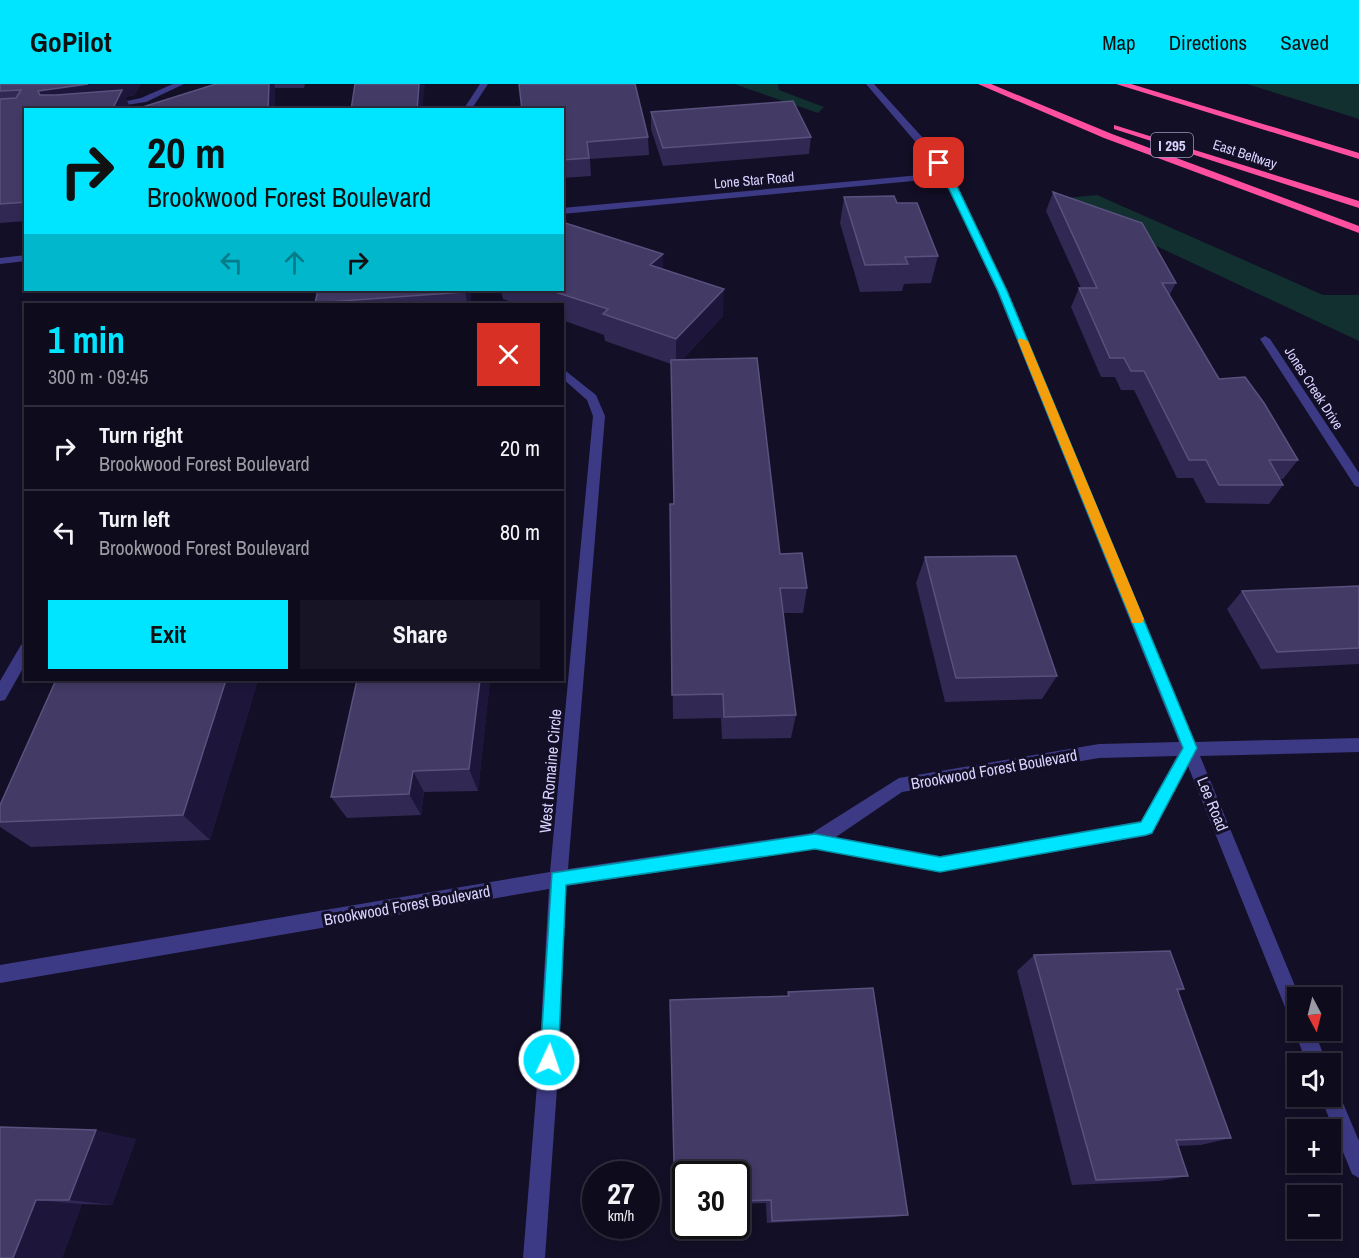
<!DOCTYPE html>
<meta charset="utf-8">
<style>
body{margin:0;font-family:"Archivo Narrow",sans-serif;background:#171425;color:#f1f3f6;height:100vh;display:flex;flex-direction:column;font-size:22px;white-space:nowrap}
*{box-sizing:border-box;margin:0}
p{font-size:20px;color:#9b9ba3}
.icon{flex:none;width:33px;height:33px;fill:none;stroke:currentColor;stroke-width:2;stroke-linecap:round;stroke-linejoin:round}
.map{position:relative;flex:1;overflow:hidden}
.side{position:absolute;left:24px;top:219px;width:540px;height:378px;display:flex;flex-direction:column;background:#0e0b1c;border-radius:0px;box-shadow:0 3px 9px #0003,0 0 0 2px #2e2b3b}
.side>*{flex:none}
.guide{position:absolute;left:24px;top:24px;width:540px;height:183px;border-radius:0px;box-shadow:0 3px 9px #0003,0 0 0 2px #2e2b3b;background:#00e5ff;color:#111;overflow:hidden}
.needle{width:39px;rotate:173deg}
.controls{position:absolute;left:1287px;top:903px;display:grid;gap:12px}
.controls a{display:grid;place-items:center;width:54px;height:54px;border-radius:0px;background:#0e0b1c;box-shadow:0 3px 9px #0003,0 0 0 2px #2e2b3b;font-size:30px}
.speed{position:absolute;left:582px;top:1077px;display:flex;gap:12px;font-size:30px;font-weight:700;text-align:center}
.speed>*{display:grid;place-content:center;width:78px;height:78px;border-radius:50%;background:#0e0b1c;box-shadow:0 3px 9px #0003,0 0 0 2px #2e2b3b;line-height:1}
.speed small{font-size:15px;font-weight:400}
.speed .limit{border:3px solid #111;border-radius:9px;background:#fff;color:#111}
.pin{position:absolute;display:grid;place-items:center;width:51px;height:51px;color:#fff;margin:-26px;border-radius:12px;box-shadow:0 3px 9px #0006}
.me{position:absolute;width:66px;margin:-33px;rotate:3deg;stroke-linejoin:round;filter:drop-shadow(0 0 4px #0008)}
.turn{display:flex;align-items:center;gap:21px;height:126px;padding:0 24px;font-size:27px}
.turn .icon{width:78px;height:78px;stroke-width:2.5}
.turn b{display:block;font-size:42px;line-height:51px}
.lanes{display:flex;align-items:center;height:57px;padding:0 24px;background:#0003;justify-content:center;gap:30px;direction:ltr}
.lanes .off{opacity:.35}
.round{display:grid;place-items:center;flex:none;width:63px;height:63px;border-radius:0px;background:#171425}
.head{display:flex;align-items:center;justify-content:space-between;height:102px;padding:0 24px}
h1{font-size:36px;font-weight:800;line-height:45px;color:#00e5ff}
.button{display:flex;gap:12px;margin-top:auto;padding:12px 24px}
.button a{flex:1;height:69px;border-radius:0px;background:#00e5ff;color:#111;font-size:24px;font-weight:800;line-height:69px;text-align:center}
.button a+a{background:#171425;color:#f1f3f6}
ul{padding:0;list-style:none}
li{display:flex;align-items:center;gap:18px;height:84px;padding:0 24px;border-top:2px solid #2e2b3b}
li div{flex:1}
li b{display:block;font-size:22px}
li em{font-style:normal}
header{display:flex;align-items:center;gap:36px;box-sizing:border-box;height:84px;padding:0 30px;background:#00e5ff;color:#111}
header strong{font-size:28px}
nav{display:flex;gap:33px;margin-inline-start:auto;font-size:21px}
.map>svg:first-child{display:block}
.green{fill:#12302f}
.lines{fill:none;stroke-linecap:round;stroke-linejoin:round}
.minor{fill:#3d3a85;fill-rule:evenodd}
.highway{fill:#ff4fa3;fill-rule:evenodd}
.wall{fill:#312854}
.shaded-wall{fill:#1d163a}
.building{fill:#433a66;stroke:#5a527e;stroke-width:1.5}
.route{fill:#00e5ff;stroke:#0095a6;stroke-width:1.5}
.slow{fill:#f59e0b}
.labels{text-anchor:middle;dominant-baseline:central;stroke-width:6;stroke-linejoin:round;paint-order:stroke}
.far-street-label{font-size:14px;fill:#d9d4ff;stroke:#130f26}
.shield{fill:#130f26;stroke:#9e99be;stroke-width:1.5}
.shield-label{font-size:15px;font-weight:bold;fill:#d9d4ff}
.street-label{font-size:16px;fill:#d9d4ff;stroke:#130f26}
</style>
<header>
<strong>GoPilot</strong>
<nav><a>Map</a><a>Directions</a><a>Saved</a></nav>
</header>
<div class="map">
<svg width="1359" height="1174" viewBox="0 0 1359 1174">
<rect width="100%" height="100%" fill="#130f26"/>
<path class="green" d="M 734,0 L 778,0 L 779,6 L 824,23 L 818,29 Z
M 1247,0 L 1359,0 L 1359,35 Z
M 1097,111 L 1323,211 L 1359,211 L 1359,257 L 1056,115 Z"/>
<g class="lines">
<path class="minor" d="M 173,0 L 184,0 L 146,18 L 107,24 L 103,22 L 141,14 Z
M 480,0 L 488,0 L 471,26 L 463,26 Z
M 866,0 L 874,0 L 933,65 L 952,91 L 1007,207 L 1194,658 L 1359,654 L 1359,668 L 1200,672 L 1300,914 L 1298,914 L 1298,946 L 1314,946 L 1327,980 L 1307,980 L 1294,946 L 1297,940 L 1291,938 L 1188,682 L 1152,750 L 1146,752 L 940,788 L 815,765 L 566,802 L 559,976 L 545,1174 L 523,1174 L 539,976 L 549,805 L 0,899 L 0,881 L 550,788 L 593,332 L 587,316 L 562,294 L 562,284 L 596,311 L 605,332 L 568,785 L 812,749 L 899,694 L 1099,660 L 1179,658 L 997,207 L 945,94 L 562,130 L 562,124 L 942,89 ZM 1177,672 L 1141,737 L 940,772 L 836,753 L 902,708 L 1099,674 Z
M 26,171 L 26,177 L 0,180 L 0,174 Z
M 1265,252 L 1270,255 L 1359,389 L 1359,403 L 1355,402 L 1260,255 Z
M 26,559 L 26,579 L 5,616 L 0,617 L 0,597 L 21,561 Z
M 1330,1002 L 1337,1005 L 1359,1057 L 1359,1094 L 1352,1090 L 1320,1012 L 1330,1012 Z"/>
<path class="highway" d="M 978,0 L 991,0 L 1112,50 L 1359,142 L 1359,149 L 1104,54 Z
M 1116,0 L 1131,0 L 1359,69 L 1359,75 Z
M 1114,41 L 1359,117 L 1359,124 L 1114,45 Z"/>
</g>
<path class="wall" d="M 0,0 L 135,11 L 125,13 L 130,23 L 128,26 L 26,26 L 26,137 L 0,139 Z
M 216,0 L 305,0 L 304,4 L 275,4 Z
M 562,26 L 648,53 L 649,71 L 590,75 L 591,92 L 562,94 Z
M 651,28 L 811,53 L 809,70 L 663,82 L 651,45 Z
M 1053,108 L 1176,199 L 1169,212 L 1219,295 L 1298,376 L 1283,395 L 1280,395 L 1283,401 L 1269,420 L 1206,419 L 1193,394 L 1177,394 L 1134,306 L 1121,306 L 1115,293 L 1101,293 L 1071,223 L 1079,204 L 1081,204 L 1046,127 Z
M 844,113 L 897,119 L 938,172 L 931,199 L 904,200 L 902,207 L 860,208 L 840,139 Z
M 663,185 L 723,232 L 682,276 L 780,470 L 807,504 L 803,529 L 783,529 L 796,631 L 791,654 L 722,655 L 721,634 L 673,635 L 670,420 L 674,420 L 671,280 L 605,257 L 604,251 L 562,236 L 562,220 L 517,220 L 503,215 L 501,206 L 562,206 Z
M 318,206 L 471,206 L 471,220 L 316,220 L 315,219 Z
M 925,473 L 1057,592 L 1042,615 L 945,618 L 916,499 Z
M 1359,502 L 1359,580 L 1261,585 L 1227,525 L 1242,507 Z
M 56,596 L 258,596 L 210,756 L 31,763 L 0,743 L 0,721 Z
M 357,596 L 490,596 L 478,707 L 424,708 L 421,731 L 347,734 L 331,713 Z
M 1034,871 L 1184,905 L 1178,908 L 1231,1054 L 1201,1061 L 1178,1062 L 1188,1092 L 1159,1097 L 1072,1101 L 1017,887 Z
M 788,908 L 908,1131 L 895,1133 L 767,1139 L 766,1119 L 736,1120 L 736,1090 L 686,1090 L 686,1122 L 676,1122 L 670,916 L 787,912 Z
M 0,1043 L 136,1055 L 112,1121 L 82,1120 L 62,1174 L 0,1174 Z"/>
<path class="shaded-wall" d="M 88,0 L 141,0 L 135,11 L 125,13 L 130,23 L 128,26 L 47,25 L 38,7 Z
M 269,0 L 274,0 L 275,4 L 275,26 L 268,26 Z
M 419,0 L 425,0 L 422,26 L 417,26 Z
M 663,170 L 663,197 L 650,181 Z
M 724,205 L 723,232 L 676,282 L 676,255 Z
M 465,206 L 471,206 L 471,220 L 467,220 Z
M 226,596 L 258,596 L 210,756 L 183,731 Z
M 480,596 L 490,596 L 478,707 L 469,685 Z
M 413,687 L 424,708 L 421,731 L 409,710 Z
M 96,1046 L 136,1055 L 112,1121 L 69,1116 Z
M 36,1116 L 82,1120 L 62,1174 L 13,1174 Z"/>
<path class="building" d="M 0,0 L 88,0 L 38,7 L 40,11 L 56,11 L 122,6 L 112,26 L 26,26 L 26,118 L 0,120 L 0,15 L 16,14 L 21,6 L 0,7 Z
M 216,0 L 269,0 L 268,26 L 133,26 Z
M 355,0 L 419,0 L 417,26 L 351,26 Z
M 519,0 L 635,0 L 648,53 L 587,58 L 589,74 L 562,76 L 562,26 L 522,26 Z
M 793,17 L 811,53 L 663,64 L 651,28 Z
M 1053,108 L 1142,139 L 1176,199 L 1162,199 L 1219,295 L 1245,293 L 1264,319 L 1298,376 L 1269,376 L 1283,401 L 1219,401 L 1206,376 L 1189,376 L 1144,287 L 1131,287 L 1124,274 L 1110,274 L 1079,204 L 1097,204 Z
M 894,112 L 897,119 L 917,119 L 938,172 L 905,173 L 908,180 L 865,181 L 844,113 Z
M 562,138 L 663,170 L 650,181 L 724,205 L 676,255 L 603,230 L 608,225 L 549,206 L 562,206 Z
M 318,206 L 465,206 L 464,208 L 315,219 Z
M 757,274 L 780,470 L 802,469 L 807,504 L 780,504 L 796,631 L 724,633 L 723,610 L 672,611 L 670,420 L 674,420 L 671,276 Z
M 1016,472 L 1057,592 L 956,594 L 925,473 Z
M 1359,502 L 1359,564 L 1277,568 L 1242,507 Z
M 56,596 L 226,596 L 183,731 L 0,738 L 0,721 Z
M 357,596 L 480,596 L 469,685 L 413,687 L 409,710 L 331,713 Z
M 1170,867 L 1184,905 L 1177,905 L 1231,1054 L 1176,1056 L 1188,1092 L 1096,1096 L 1034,871 Z
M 873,904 L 908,1131 L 772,1137 L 771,1116 L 736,1117 L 736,1090 L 686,1090 L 686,1118 L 675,1119 L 670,916 L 789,912 L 788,908 Z
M 0,1043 L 96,1046 L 69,1116 L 36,1116 L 13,1174 L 0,1174 Z"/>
<path class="route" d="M 936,78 L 942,78 L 952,92 L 1007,207 L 1197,664 L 1152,749 L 1146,751 L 940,788 L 815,765 L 566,801 L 558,976 L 555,982 L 549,985 L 543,982 L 540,976 L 552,789 L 815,750 L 940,773 L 1141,738 L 1183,664 L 998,207 Z"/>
<path class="slow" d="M 1019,254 L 1028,257 L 1144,535 L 1142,539 L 1132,539 L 1131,535 L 1018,257 Z"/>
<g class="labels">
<g class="far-street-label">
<text transform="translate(1245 70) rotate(18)">East Beltway</text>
<text transform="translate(754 96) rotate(-5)">Lone Star Road</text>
<text transform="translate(1314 304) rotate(57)">Jones Creek Drive</text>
</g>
<rect class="shield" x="1151" y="49" width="42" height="24" rx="4.5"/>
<g class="shield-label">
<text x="1172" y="61">I 295</text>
</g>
<g class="street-label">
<text transform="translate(994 685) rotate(-10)">Brookwood Forest Boulevard</text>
<text transform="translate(550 687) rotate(-85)">West Romaine Circle</text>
<text transform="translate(1213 720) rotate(68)">Lee Road</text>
<text transform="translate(407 821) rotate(-10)">Brookwood Forest Boulevard</text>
</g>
</g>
</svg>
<div class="controls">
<a><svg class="needle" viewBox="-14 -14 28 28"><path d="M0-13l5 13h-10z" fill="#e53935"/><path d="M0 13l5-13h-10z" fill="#9b9ba3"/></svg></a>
<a><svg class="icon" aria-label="sound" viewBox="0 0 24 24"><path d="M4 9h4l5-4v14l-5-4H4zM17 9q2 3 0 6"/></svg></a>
<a>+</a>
<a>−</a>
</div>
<div class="speed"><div>27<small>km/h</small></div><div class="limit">30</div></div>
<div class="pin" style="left:939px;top:79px;background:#d93025"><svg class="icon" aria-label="arrive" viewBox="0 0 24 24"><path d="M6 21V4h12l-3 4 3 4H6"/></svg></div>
<svg class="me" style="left:549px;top:976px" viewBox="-20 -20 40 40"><circle r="17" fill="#00e5ff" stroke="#fff" stroke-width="3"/><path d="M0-11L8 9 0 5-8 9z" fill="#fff"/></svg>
<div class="guide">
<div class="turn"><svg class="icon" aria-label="right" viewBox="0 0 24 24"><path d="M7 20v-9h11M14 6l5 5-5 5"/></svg><div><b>20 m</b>Brookwood Forest Boulevard</div></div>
<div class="lanes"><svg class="icon off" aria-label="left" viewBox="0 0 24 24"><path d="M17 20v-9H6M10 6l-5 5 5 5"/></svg><svg class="icon off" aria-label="ahead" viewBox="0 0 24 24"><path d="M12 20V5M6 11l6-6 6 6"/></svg><svg class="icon" aria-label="right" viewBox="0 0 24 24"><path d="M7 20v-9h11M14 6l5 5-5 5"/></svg></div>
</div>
<section class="side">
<div class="head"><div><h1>1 min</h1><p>300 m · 09:45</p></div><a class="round" style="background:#d93025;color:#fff"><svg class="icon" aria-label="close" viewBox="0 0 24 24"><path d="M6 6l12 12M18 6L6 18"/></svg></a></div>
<ul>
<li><svg class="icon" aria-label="right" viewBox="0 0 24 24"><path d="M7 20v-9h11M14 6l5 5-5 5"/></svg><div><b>Turn right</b><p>Brookwood Forest Boulevard</p></div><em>20 m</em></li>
<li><svg class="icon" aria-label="left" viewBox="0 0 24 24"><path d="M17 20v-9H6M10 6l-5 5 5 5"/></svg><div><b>Turn left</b><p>Brookwood Forest Boulevard</p></div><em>80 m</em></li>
</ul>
<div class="button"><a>Exit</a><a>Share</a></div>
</section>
</div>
